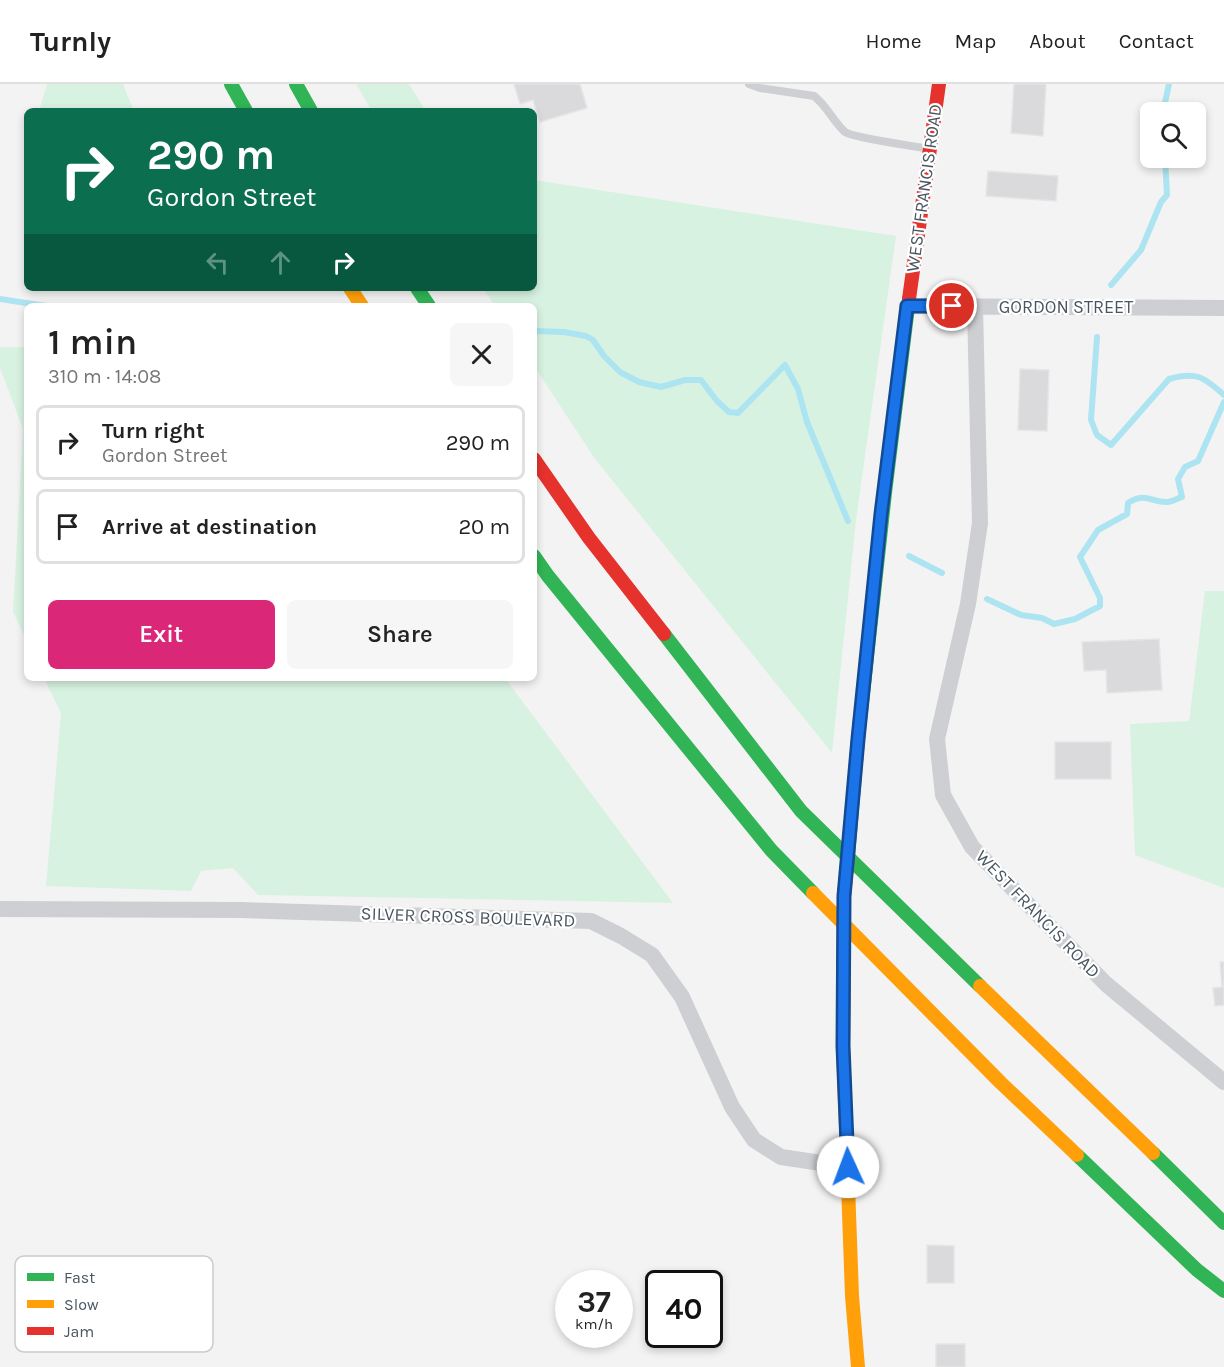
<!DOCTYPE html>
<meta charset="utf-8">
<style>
body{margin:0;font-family:Karla,sans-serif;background:#f6f6f6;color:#222;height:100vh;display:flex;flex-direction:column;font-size:22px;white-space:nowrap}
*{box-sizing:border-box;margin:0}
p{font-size:20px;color:#767676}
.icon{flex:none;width:33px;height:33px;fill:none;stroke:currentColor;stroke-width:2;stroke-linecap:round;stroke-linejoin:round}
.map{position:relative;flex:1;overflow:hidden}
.details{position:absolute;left:24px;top:219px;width:513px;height:378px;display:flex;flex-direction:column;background:#fff;border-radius:9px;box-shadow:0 3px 9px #0003}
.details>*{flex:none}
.hud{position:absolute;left:24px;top:24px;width:513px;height:183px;border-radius:9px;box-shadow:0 3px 9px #0003;background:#0b6e4f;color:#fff;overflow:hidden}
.buttons{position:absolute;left:1140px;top:18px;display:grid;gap:12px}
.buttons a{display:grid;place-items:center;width:66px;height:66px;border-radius:9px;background:#fff;box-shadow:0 3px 9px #0003;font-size:30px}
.speed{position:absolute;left:555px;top:1186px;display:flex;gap:12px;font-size:30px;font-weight:700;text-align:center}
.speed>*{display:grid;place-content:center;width:78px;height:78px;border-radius:50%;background:#fff;box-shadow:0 3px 9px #0003;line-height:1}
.speed small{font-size:15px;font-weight:400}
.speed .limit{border:3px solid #111;border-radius:9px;background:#fff;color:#111}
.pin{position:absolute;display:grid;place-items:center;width:51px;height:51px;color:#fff;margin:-26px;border:3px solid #fff;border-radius:50%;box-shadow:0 2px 6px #0007}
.me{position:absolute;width:66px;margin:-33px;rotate:358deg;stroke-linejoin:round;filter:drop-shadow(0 0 4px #0008)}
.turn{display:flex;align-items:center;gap:21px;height:126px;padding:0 24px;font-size:27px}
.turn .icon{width:78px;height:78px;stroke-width:2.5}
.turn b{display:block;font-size:42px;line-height:51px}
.lanes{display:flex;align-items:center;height:57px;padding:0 24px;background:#0003;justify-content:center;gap:30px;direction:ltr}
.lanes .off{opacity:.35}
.round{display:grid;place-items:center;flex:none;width:63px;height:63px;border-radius:9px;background:#f6f6f6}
.overview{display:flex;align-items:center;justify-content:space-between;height:102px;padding:0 24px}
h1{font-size:36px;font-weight:600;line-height:45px}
.button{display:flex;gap:12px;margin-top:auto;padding:12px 24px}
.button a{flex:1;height:69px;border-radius:9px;background:#db2777;color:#fff;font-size:24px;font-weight:600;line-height:69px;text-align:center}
.button a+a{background:#f6f6f6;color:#222}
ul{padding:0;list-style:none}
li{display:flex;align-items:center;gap:18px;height:75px;margin:0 12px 9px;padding:0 12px;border:3px solid #e0e0e0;border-radius:9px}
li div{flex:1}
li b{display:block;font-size:22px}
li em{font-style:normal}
header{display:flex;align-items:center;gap:36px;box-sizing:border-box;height:84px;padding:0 30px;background:#fff;border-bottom:2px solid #e0e0e0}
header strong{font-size:28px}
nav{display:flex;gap:33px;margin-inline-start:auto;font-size:21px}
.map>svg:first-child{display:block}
.green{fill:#d8f2e1}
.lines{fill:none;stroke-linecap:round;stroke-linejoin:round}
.stream{stroke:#ace4f1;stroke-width:6}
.building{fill:#dadadc;stroke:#e5e5e6;stroke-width:1.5}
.lane{stroke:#cdcfd2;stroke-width:8}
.street{stroke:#cdcfd2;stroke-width:16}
.fast{stroke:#30b455;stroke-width:14}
.slow{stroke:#ff9f0a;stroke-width:14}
.jam{stroke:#e5322d;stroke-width:14}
.fast-bridge{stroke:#30b455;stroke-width:14}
.jam-bridge{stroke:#e5322d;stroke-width:14}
.route-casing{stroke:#114b97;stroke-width:15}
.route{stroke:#1a73e8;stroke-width:10}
.labels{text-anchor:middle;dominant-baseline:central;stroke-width:4.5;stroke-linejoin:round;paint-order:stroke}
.street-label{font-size:18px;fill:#495661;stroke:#fff}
.key{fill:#fff;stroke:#c8ccd0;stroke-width:1.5}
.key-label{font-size:16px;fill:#495661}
</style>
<header>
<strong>Turnly</strong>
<nav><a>Home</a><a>Map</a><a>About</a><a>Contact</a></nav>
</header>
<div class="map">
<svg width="1224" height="1283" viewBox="0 0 1224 1283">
<rect width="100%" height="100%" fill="#f4f3f3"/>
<path class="green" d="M 47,0 L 123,0 L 134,27 L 39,27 Z
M 356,0 L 409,0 L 426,27 L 372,27 Z
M 534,96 L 896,152 L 856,436 L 832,669 L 595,375 L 534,282 L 534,222 L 495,222 L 483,204 L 534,204 Z
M 0,263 L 27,263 L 27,557 L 13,528 L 23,345 L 0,284 Z
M 1205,507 L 1224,507 L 1224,804 L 1135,771 L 1130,640 L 1189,637 Z
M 44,594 L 505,594 L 673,819 L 258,811 L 233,784 L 201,787 L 191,807 L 46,802 L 61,629 Z"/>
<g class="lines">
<path class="stream" d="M 1163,28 L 1169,0
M 1111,201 L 1141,166 L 1161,118 L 1167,111 L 1165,74
M 0,215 L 46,222
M 534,247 L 564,248 L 586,252 L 593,256 L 604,272 L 620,288 L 639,298 L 661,303 L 685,296 L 701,296 L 717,317 L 729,328 L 738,329 L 743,324 L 785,281 L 798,305 L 807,338 L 848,437
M 1097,253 L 1091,336 L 1097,351 L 1111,361 L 1169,295 C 1196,287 1204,293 1224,311
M 909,472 L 942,489
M 987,515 L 1021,531 L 1042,534 L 1054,540 L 1075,535 L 1100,522 L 1100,514 L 1080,473 L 1098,446 L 1127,430 L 1128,419 C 1146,408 1150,418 1167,418 C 1172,418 1178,414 1182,413 L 1178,395 L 1185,383 L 1198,377 L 1224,318"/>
</g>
<path class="building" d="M 514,0 L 580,0 L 587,24 L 540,38 L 533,16 L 520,20 Z
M 1014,0 L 1046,0 L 1043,52 L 1011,49 Z
M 988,87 L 1058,92 L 1056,117 L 986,112 Z
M 1020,285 L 1049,286 L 1047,347 L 1018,346 Z
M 1159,555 L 1162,606 L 1107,609 L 1106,586 L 1084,587 L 1082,558 Z
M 1055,658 L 1111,658 L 1111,695 L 1055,695 Z
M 1220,878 L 1224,878 L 1224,921 L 1215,922 L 1213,904 L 1222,903 Z
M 927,1161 L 954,1162 L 954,1199 L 927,1199 Z
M 936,1260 L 965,1260 L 965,1283 L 936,1283 Z"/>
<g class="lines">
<path class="lane" d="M 749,0 L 760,4 L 814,12 C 827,22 833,37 845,48 C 853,54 915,62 929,65"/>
<path class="street" d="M 907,222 L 1224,224
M 975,223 L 980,439 L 968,520 L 937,655 L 943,711 L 972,763 L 1106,900 L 1224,998
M 0,825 L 241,826 L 591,837 L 621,852 L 652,871 L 682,913 L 732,1023 L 754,1056 L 781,1073 L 848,1083"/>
<path class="fast" d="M 231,0 L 246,27
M 296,0 L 311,27
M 417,204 L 429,222
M 534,472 L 548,492 L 771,766 L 813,809
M 664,550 L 801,727 L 980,902
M 858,655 L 885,409 L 909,215
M 1153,1069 L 1224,1139
M 1077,1071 L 1197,1186 L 1224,1207"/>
<path class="slow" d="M 350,204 L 362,222
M 813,809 L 1001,999 L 1077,1071
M 980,902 L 1153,1069
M 843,962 L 852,1212 L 858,1283"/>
<path class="jam" d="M 909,215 L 939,0
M 534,375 L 589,454 L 664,550"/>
<path class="fast-bridge" d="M 848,772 L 858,655"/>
<path class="jam-bridge" d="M 843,962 L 844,812 L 848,772"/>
</g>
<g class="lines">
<g class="route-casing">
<path id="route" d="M 848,1083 L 843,962 L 844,812 L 858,655 L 881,430 L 907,222 L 952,222"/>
</g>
<use href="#route" class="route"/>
</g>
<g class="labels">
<g class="street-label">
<text transform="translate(924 104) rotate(-82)">WEST FRANCIS ROAD</text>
<text x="1066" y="223">GORDON STREET</text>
<text transform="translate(1038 830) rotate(46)">WEST FRANCIS ROAD</text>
<text transform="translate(468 833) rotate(2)">SILVER CROSS BOULEVARD</text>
</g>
</g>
<rect x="15" y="1172" width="198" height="96" rx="9" class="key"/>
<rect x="27" y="1189" width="27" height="8" fill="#30b455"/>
<rect x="27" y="1216" width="27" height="8" fill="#ff9f0a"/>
<rect x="27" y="1243" width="27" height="8" fill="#e5322d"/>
<g class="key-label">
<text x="64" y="1199">Fast</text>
<text x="64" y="1226">Slow</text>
<text x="64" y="1253">Jam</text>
</g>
</svg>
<div class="buttons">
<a><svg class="icon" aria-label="search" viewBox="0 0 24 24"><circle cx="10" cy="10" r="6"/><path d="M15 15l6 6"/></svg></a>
</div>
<div class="speed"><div>37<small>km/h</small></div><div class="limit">40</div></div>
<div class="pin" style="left:952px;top:222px;background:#d93025"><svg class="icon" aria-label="arrive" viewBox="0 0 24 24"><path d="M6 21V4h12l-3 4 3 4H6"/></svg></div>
<svg class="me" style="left:848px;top:1083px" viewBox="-20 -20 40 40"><circle r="19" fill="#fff"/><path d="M0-13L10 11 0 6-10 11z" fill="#1a73e8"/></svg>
<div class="hud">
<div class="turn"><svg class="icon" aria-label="right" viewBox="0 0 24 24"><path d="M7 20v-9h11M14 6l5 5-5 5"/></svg><div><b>290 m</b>Gordon Street</div></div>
<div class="lanes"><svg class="icon off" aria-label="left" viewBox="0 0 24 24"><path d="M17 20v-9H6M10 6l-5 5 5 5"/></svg><svg class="icon off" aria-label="ahead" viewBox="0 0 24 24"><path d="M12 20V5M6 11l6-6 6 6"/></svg><svg class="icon" aria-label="right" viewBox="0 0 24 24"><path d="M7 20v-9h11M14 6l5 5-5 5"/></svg></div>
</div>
<section class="details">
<div class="overview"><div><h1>1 min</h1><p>310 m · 14:08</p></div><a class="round"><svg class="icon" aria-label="close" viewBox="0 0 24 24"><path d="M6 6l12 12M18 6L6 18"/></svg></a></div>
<ul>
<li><svg class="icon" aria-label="right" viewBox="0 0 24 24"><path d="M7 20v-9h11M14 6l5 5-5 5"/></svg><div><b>Turn right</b><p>Gordon Street</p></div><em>290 m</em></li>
<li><svg class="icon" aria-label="arrive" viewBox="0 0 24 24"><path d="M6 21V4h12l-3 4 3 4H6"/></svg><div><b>Arrive at destination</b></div><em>20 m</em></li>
</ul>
<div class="button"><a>Exit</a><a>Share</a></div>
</section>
</div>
